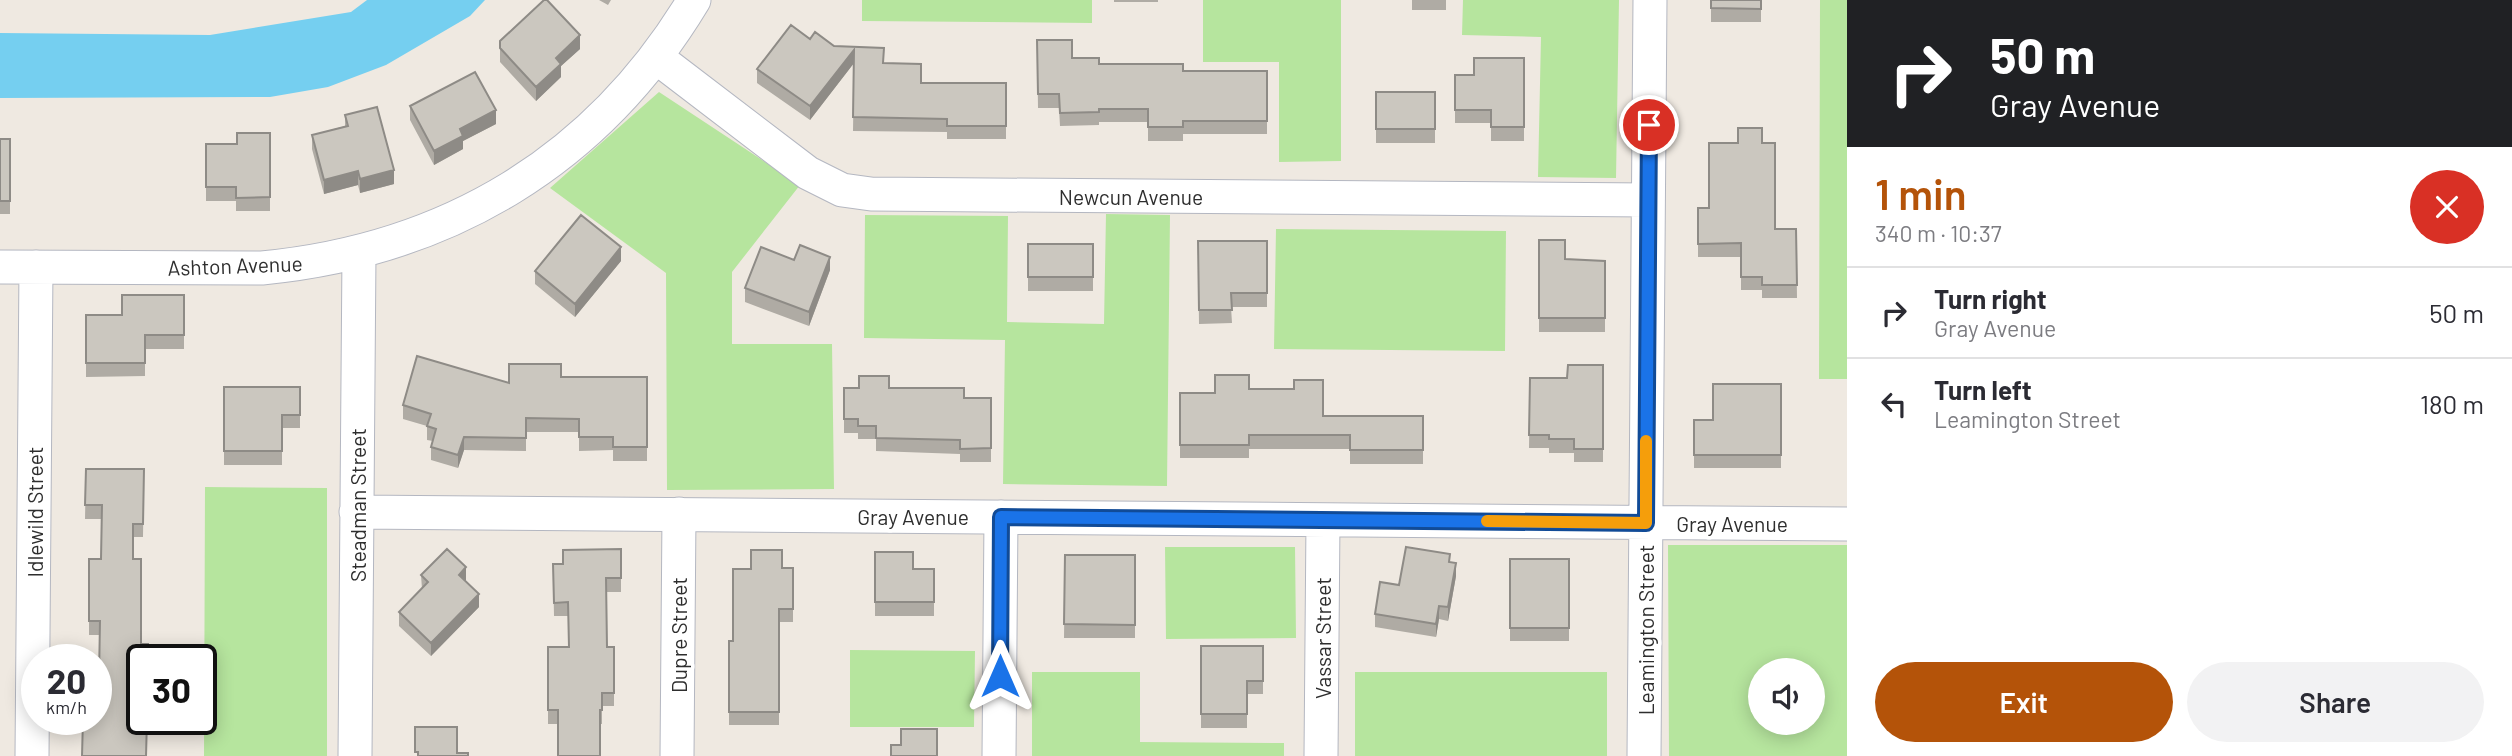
<!DOCTYPE html>
<meta charset="utf-8">
<style>
body{margin:0;font-family:Barlow,sans-serif;background:#f2f2f3;color:#2b2b33;height:100vh;display:flex;flex-direction:column;font-size:26px;white-space:nowrap}
*{box-sizing:border-box;margin:0}
p{font-size:23px;color:#7c7c81}
.icon{flex:none;width:38px;height:38px;fill:none;stroke:currentColor;stroke-width:2;stroke-linecap:round;stroke-linejoin:round}
.map{position:relative;flex:1;overflow:hidden}
.drawer{display:flex;flex-direction:column;background:#fff;width:665px}
.drawer>*{flex:none}
.guide{background:#202124;color:#fff;overflow:hidden}
.controls{position:absolute;left:1748px;top:658px;display:grid;gap:14px}
.controls a{display:grid;place-items:center;width:77px;height:77px;border-radius:50%;background:#fff;box-shadow:0 4px 18px #0003;font-size:35px}
.speed{position:absolute;left:21px;top:644px;display:flex;gap:14px;font-size:35px;font-weight:700;text-align:center}
.speed>*{display:grid;place-content:center;width:91px;height:91px;border-radius:50%;background:#fff;box-shadow:0 4px 18px #0003;line-height:1}
.speed small{font-size:18px;font-weight:400}
.speed .limit{border:4px solid #111;border-radius:10px;background:#fff;color:#111}
.pin{position:absolute;display:grid;place-items:center;width:60px;height:60px;color:#fff;margin:-30px;border:4px solid #fff;border-radius:50%;box-shadow:0 2px 7px #0007}
.me{position:absolute;width:77px;margin:-38px;rotate:0deg;stroke-linejoin:round;filter:drop-shadow(0 0 5px #0008)}
.turn{display:flex;align-items:center;gap:24px;height:147px;padding:0 28px;font-size:32px}
.turn .icon{width:91px;height:91px;stroke-width:2.5}
.turn b{display:block;font-size:49px;line-height:60px}
.round{display:grid;place-items:center;flex:none;width:74px;height:74px;border-radius:37px;background:#f2f2f3}
.summary{display:flex;align-items:center;justify-content:space-between;height:119px;padding:0 28px}
h1{font-size:42px;font-weight:600;line-height:52px;color:#b45309}
.button{display:flex;gap:14px;margin-top:auto;padding:14px 28px}
.button a{flex:1;height:80px;border-radius:42px;background:#b45309;color:#fff;font-size:28px;font-weight:600;line-height:80px;text-align:center}
.button a+a{background:#f2f2f3;color:#2b2b33}
ul{padding:0;list-style:none}
li{display:flex;align-items:center;gap:21px;height:91px;padding:0 28px;border-top:2px solid #e1e1e2}
li div{flex:1}
li b{display:block;font-size:26px}
li em{font-style:normal}
main{display:flex;flex:1;min-height:0}
.map>svg:first-child{display:block}
.green{fill:#b6e59e;fill-rule:evenodd}
.water{fill:#75cff0}
.lines{fill:none;stroke-linecap:round;stroke-linejoin:round}
.minor-casing{stroke:#b4b7c1;stroke-width:35}
.minor{stroke:#fff;stroke-width:33}
.wall{fill:#afaba4}
.shaded-wall{fill:#8e8b86}
.building{fill:#cbc7bf;stroke:#8e8b86;stroke-width:2}
.route-casing{stroke:#114b97;stroke-width:18}
.route{stroke:#1a73e8;stroke-width:12}
.slow{stroke:#f59e0b;stroke-width:12}
.labels{text-anchor:middle;dominant-baseline:central;stroke-width:7;stroke-linejoin:round;paint-order:stroke}
.street-label{font-size:21px;fill:#2e2e2e;stroke:#fff}
</style>
<main>
<div class="map">
<svg width="1847" height="756" viewBox="0 0 1847 756">
<rect width="100%" height="100%" fill="#efe9e1"/>
<path class="green" d="M 862,0 L 1092,0 L 1092,23 L 862,21 Z
M 1203,0 L 1341,0 L 1341,161 L 1279,162 L 1279,62 L 1203,62 Z
M 1463,0 L 1619,0 L 1616,178 L 1538,177 L 1541,37 L 1462,35 Z
M 1820,0 L 1847,0 L 1847,379 L 1819,379 Z
M 659,92 L 800,185 L 732,272 L 732,344 L 832,344 L 834,489 L 667,490 L 666,273 L 550,188 Z
M 1106,214 L 1170,215 L 1167,486 L 1003,484 L 1005,340 L 864,338 L 865,215 L 1008,216 L 1007,322 L 1104,324 Z
M 1276,229 L 1506,231 L 1505,351 L 1274,349 Z
M 205,487 L 327,488 L 327,756 L 204,756 Z
M 1668,545 L 1847,545 L 1847,756 L 1669,756 ZM 1760,670 L 1813,670 L 1813,723 L 1760,723 Z
M 1165,547 L 1295,547 L 1296,638 L 1166,639 Z
M 850,650 L 975,651 L 974,727 L 850,727 Z
M 1032,672 L 1140,672 L 1140,742 L 1284,743 L 1284,756 L 1032,756 Z
M 1355,672 L 1607,672 L 1607,756 L 1355,756 Z"/>
<path class="water" d="M 367,0 L 485,0 L 470,16 L 386,65 L 328,87 L 270,97 L 0,98 L 0,33 L 210,35 L 351,12 Z"/>
<g class="lines">
<g class="minor-casing">
<path id="minor" d="M 656,57 L 808,173 L 842,190 L 871,194 L 1648,200
M 0,267 L 262,268 C 448,250 597,161 694,0
M 356,512 L 1847,524
M 32,756 L 36,267
M 355,756 L 359,253
M 677,756 L 679,514
M 999,756 L 1001,517
M 1321,756 L 1323,520
M 1644,756 L 1650,0"/>
</g>
<use href="#minor" class="minor"/>
</g>
<path class="wall" d="M 599,0 L 611,0 L 608,5 Z
M 1114,0 L 1158,0 L 1158,2 L 1114,2 Z
M 1412,0 L 1446,0 L 1446,10 L 1412,10 Z
M 1711,0 L 1761,0 L 1761,22 L 1711,22 Z
M 1037,40 L 1072,58 L 1099,64 L 1183,71 L 1267,71 L 1267,134 L 1183,134 L 1183,141 L 1148,141 L 1148,122 L 1099,122 L 1099,125 L 1060,126 L 1059,108 L 1038,108 Z
M 500,41 L 580,49 L 561,66 L 561,77 L 536,101 L 500,62 Z
M 834,46 L 883,63 L 921,83 L 1006,83 L 1006,139 L 947,139 L 947,132 L 853,131 L 854,63 L 810,120 L 757,83 L 757,69 Z
M 1524,58 L 1524,141 L 1491,141 L 1491,123 L 1455,123 L 1455,75 L 1474,75 Z
M 1376,92 L 1435,92 L 1435,143 L 1376,143 Z
M 410,106 L 496,124 L 463,141 L 463,149 L 434,165 L 410,120 Z
M 345,115 L 394,184 L 360,193 L 358,185 L 324,194 L 312,149 L 312,135 L 345,126 Z
M 270,133 L 270,211 L 236,211 L 236,201 L 206,201 L 206,144 L 237,144 Z
M 0,139 L 10,139 L 10,214 L 0,214 Z
M 1762,143 L 1775,229 L 1796,229 L 1797,298 L 1762,298 L 1762,290 L 1741,290 L 1741,257 L 1698,257 L 1698,208 L 1709,208 Z
M 1539,240 L 1565,259 L 1605,261 L 1605,332 L 1539,332 Z
M 1198,241 L 1267,241 L 1267,307 L 1231,307 L 1232,323 L 1199,324 Z
M 1028,244 L 1093,244 L 1093,291 L 1028,291 Z
M 794,260 L 830,270 L 809,326 L 745,302 L 745,288 Z
M 621,261 L 575,317 L 535,284 L 535,271 Z
M 184,295 L 184,349 L 145,349 L 145,376 L 86,377 L 86,315 L 122,315 Z
M 1603,365 L 1603,462 L 1574,462 L 1574,453 L 1549,453 L 1549,448 L 1529,448 L 1530,378 L 1567,378 Z
M 561,377 L 647,377 L 647,461 L 613,461 L 613,450 L 579,451 L 579,432 L 526,432 L 526,451 L 464,450 L 458,468 L 431,460 L 431,447 L 433,441 L 427,440 L 427,426 L 403,419 L 403,405 L 509,383 Z
M 1781,384 L 1781,468 L 1694,468 L 1694,420 L 1713,420 Z
M 224,387 L 300,387 L 300,428 L 282,428 L 282,465 L 224,465 Z
M 844,388 L 889,388 L 964,398 L 991,398 L 991,462 L 960,462 L 960,454 L 876,451 L 876,439 L 858,439 L 858,433 L 844,433 Z
M 1249,389 L 1323,416 L 1423,416 L 1423,464 L 1350,464 L 1350,449 L 1249,449 L 1249,458 L 1180,458 L 1180,393 L 1215,393 Z
M 86,469 L 144,469 L 143,537 L 133,537 L 99,677 L 100,635 L 89,635 L 89,559 L 101,559 L 101,519 L 85,519 Z
M 621,549 L 621,592 L 606,592 L 607,647 L 614,647 L 614,706 L 602,706 L 602,724 L 548,724 L 548,647 L 568,647 L 568,616 L 554,616 L 553,564 L 563,564 Z
M 875,552 L 913,569 L 934,569 L 934,616 L 875,616 Z
M 1065,555 L 1135,555 L 1135,638 L 1064,638 Z
M 1510,559 L 1569,559 L 1569,641 L 1510,641 Z
M 1450,562 L 1456,576 L 1448,621 L 1439,619 L 1436,637 L 1375,627 L 1375,614 L 1399,585 Z
M 793,568 L 793,622 L 779,622 L 779,725 L 729,725 L 729,641 L 733,641 L 751,569 Z
M 421,575 L 466,581 L 479,607 L 431,656 L 399,626 L 399,612 L 422,589 Z
M 1201,646 L 1263,646 L 1263,694 L 1247,694 L 1247,728 L 1201,728 Z"/>
<path class="shaded-wall" d="M 580,35 L 580,49 L 561,66 L 561,77 L 536,101 L 536,87 L 556,58 Z
M 854,50 L 854,63 L 810,120 L 810,106 Z
M 496,110 L 496,124 L 463,141 L 463,149 L 434,165 L 434,151 L 460,129 Z
M 394,170 L 394,184 L 360,193 L 360,179 Z
M 358,171 L 358,185 L 324,194 L 324,180 Z
M 621,247 L 621,261 L 575,317 L 575,304 Z
M 830,257 L 830,270 L 809,326 L 809,312 Z
M 464,437 L 464,450 L 458,468 L 458,455 Z
M 1456,563 L 1456,576 L 1448,621 L 1448,607 Z
M 466,567 L 466,581 L 459,575 Z
M 479,594 L 479,607 L 431,656 L 431,643 Z
M 1439,606 L 1439,619 L 1436,637 L 1436,624 Z"/>
<path class="building" d="M 544,0 L 547,0 L 580,35 L 556,58 L 561,64 L 536,87 L 500,48 L 500,41 Z
M 1711,0 L 1761,0 L 1761,9 L 1711,8 Z
M 791,25 L 810,39 L 815,32 L 834,46 L 884,48 L 883,63 L 921,64 L 921,83 L 1006,83 L 1006,126 L 947,126 L 947,119 L 853,117 L 854,50 L 810,106 L 757,69 Z
M 1037,40 L 1072,40 L 1072,58 L 1099,58 L 1099,64 L 1183,64 L 1183,71 L 1267,71 L 1267,121 L 1183,121 L 1183,127 L 1148,127 L 1148,109 L 1099,109 L 1099,112 L 1060,113 L 1059,94 L 1038,94 Z
M 1474,58 L 1524,58 L 1524,127 L 1491,127 L 1491,110 L 1455,110 L 1455,75 L 1474,75 Z
M 475,72 L 496,110 L 460,129 L 463,136 L 434,151 L 410,106 Z
M 1376,92 L 1435,92 L 1435,129 L 1376,129 Z
M 377,107 L 394,170 L 360,179 L 358,171 L 324,180 L 312,135 L 348,126 L 345,115 Z
M 1738,128 L 1762,128 L 1762,143 L 1775,143 L 1775,229 L 1796,229 L 1797,285 L 1762,285 L 1762,277 L 1741,277 L 1741,243 L 1698,244 L 1698,208 L 1709,208 L 1709,143 L 1738,143 Z
M 237,133 L 270,133 L 270,197 L 236,198 L 236,187 L 206,187 L 206,144 L 237,144 Z
M 0,139 L 10,139 L 10,201 L 0,201 Z
M 581,215 L 621,247 L 575,304 L 535,271 Z
M 1539,240 L 1565,240 L 1565,259 L 1605,261 L 1605,318 L 1539,318 Z
M 1198,241 L 1267,241 L 1267,293 L 1231,293 L 1232,310 L 1199,310 Z
M 1028,244 L 1093,244 L 1093,277 L 1028,277 Z
M 800,245 L 830,257 L 809,312 L 745,288 L 761,247 L 794,260 Z
M 122,295 L 184,295 L 184,335 L 145,335 L 145,363 L 86,363 L 86,315 L 122,315 Z
M 417,356 L 509,383 L 509,364 L 561,364 L 561,377 L 647,377 L 647,447 L 613,447 L 613,437 L 579,437 L 579,419 L 526,418 L 526,438 L 464,437 L 458,455 L 431,447 L 436,429 L 427,426 L 431,414 L 403,405 Z
M 1568,365 L 1603,365 L 1603,449 L 1574,449 L 1574,439 L 1549,439 L 1549,435 L 1529,435 L 1530,378 L 1567,378 Z
M 1215,375 L 1249,375 L 1249,389 L 1294,389 L 1294,380 L 1323,380 L 1323,416 L 1423,416 L 1423,450 L 1350,450 L 1350,435 L 1249,435 L 1249,445 L 1180,445 L 1180,393 L 1215,393 Z
M 859,376 L 889,376 L 889,388 L 964,388 L 964,398 L 991,398 L 991,448 L 960,449 L 960,440 L 876,438 L 876,426 L 858,426 L 858,419 L 844,419 L 844,388 L 859,388 Z
M 1713,384 L 1781,384 L 1781,455 L 1694,455 L 1694,420 L 1713,420 Z
M 224,387 L 300,387 L 300,415 L 282,415 L 282,451 L 224,451 Z
M 86,469 L 144,469 L 143,524 L 133,524 L 133,559 L 141,559 L 141,644 L 148,644 L 147,660 L 142,660 L 142,719 L 147,719 L 146,756 L 82,756 L 83,719 L 96,719 L 96,677 L 99,677 L 100,621 L 89,621 L 89,559 L 101,559 L 102,505 L 85,505 Z
M 1406,547 L 1450,554 L 1449,562 L 1456,563 L 1448,607 L 1439,606 L 1436,624 L 1375,614 L 1380,582 L 1399,585 Z
M 447,549 L 466,567 L 459,575 L 479,594 L 431,643 L 399,612 L 428,582 L 421,575 Z
M 621,549 L 621,578 L 606,578 L 607,647 L 614,647 L 614,693 L 602,693 L 602,710 L 600,710 L 600,756 L 558,756 L 558,710 L 548,710 L 548,647 L 569,647 L 568,602 L 554,603 L 553,564 L 563,564 L 563,550 Z
M 751,550 L 782,550 L 782,568 L 793,568 L 793,609 L 779,609 L 779,712 L 729,712 L 729,641 L 733,641 L 733,569 L 751,569 Z
M 875,552 L 913,552 L 913,569 L 934,569 L 934,602 L 875,602 Z
M 1065,555 L 1135,555 L 1135,625 L 1064,624 Z
M 1510,559 L 1569,559 L 1569,628 L 1510,628 Z
M 1201,646 L 1263,646 L 1263,681 L 1247,681 L 1247,714 L 1201,714 Z
M 415,727 L 457,727 L 457,753 L 468,753 L 468,756 L 418,756 L 418,752 L 415,752 Z
M 901,729 L 937,729 L 937,756 L 891,756 L 891,745 L 901,745 Z"/>
<g class="lines">
<g class="route-casing">
<path id="route" d="M 1000,676 L 1001,517 L 1646,523 L 1649,125"/>
</g>
<use href="#route" class="route"/>
<path class="slow" d="M 1487,521 L 1646,523 L 1646,441"/>
</g>
<g class="labels">
<g class="street-label">
<text x="1131" y="196">Newcun Avenue</text>
<text transform="translate(235 265) rotate(-2)">Ashton Avenue</text>
<text transform="translate(357 505) rotate(-90)">Steadman Street</text>
<text transform="translate(34 512) rotate(-90)">Idlewild Street</text>
<text x="913" y="516">Gray Avenue</text>
<text x="1732" y="523">Gray Avenue</text>
<text transform="translate(1645 630) rotate(-90)">Leamington Street</text>
<text transform="translate(678 635) rotate(-90)">Dupre Street</text>
<text transform="translate(1322 638) rotate(-90)">Vassar Street</text>
</g>
</g>
</svg>
<div class="controls">
<a><svg class="icon" aria-label="sound" viewBox="0 0 24 24"><path d="M4 9h4l5-4v14l-5-4H4zM17 9q2 3 0 6"/></svg></a>
</div>
<div class="speed"><div>20<small>km/h</small></div><div class="limit">30</div></div>
<div class="pin" style="left:1649px;top:125px;background:#d93025"><svg class="icon" aria-label="arrive" viewBox="0 0 24 24"><path d="M6 21V4h12l-3 4 3 4H6"/></svg></div>
<svg class="me" style="left:1000px;top:676px" viewBox="-20 -20 40 40"><path d="M0-17L14 15 0 8-14 15z" fill="#1a73e8" stroke="#fff" stroke-width="4"/></svg>
</div>
<section class="drawer">
<div class="guide">
<div class="turn"><svg class="icon" aria-label="right" viewBox="0 0 24 24"><path d="M7 20v-9h11M14 6l5 5-5 5"/></svg><div><b>50 m</b>Gray Avenue</div></div>
</div>
<div class="summary"><div><h1>1 min</h1><p>340 m · 10:37</p></div><a class="round" style="background:#d93025;color:#fff"><svg class="icon" aria-label="close" viewBox="0 0 24 24"><path d="M6 6l12 12M18 6L6 18"/></svg></a></div>
<ul>
<li><svg class="icon" aria-label="right" viewBox="0 0 24 24"><path d="M7 20v-9h11M14 6l5 5-5 5"/></svg><div><b>Turn right</b><p>Gray Avenue</p></div><em>50 m</em></li>
<li><svg class="icon" aria-label="left" viewBox="0 0 24 24"><path d="M17 20v-9H6M10 6l-5 5 5 5"/></svg><div><b>Turn left</b><p>Leamington Street</p></div><em>180 m</em></li>
</ul>
<div class="button"><a>Exit</a><a>Share</a></div>
</section>
</main>
